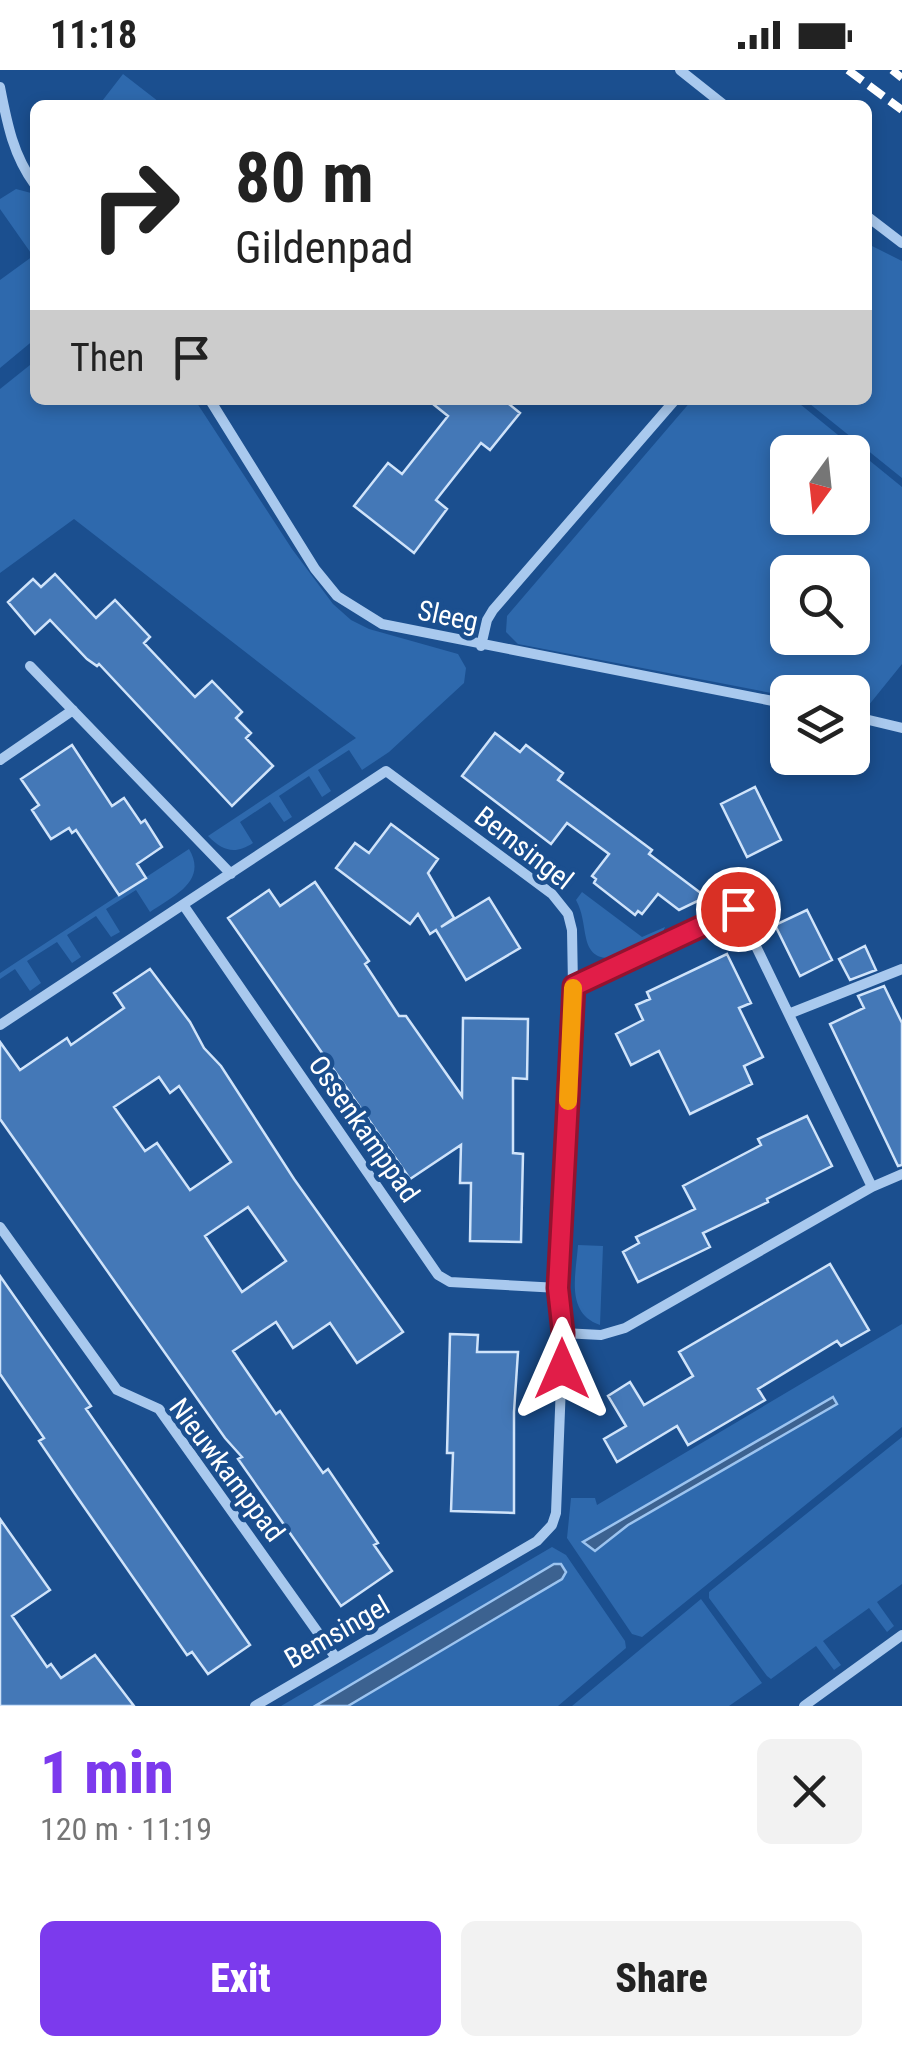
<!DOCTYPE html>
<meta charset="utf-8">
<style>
body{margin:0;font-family:"Roboto Condensed",sans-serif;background:#f2f2f2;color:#222;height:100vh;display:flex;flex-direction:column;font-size:38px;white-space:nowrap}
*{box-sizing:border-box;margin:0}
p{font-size:32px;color:#767676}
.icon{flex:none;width:55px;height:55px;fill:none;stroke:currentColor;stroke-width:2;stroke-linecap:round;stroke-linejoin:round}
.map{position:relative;height:1636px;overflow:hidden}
.sheet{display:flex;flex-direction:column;background:#fff;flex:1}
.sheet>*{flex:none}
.hud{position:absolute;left:30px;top:30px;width:842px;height:305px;border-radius:15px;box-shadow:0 5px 15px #0003;background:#fff;color:#222;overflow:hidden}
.needle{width:65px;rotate:195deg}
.buttons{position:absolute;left:770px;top:365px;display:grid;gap:20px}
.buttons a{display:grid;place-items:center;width:100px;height:100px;border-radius:15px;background:#fff;box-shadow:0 5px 15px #0003;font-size:50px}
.pin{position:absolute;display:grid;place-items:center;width:85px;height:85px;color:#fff;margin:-42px;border:5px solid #fff;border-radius:50%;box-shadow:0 2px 10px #0007}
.me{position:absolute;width:110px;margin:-55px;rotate:0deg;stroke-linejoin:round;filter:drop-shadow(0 0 8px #0008)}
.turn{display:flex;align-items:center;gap:35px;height:210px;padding:0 40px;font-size:45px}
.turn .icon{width:130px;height:130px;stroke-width:2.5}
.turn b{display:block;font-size:70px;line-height:85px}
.then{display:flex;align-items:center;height:95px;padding:0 40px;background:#0003;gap:20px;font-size:38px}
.round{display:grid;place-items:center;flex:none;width:105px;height:105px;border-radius:15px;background:#f2f2f2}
.head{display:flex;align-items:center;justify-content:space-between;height:170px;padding:0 40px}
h1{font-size:60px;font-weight:800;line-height:75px;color:#7c3aed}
.action{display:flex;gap:20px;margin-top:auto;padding:20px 40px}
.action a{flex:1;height:115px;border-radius:15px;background:#7c3aed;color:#fff;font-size:40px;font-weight:800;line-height:115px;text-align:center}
.action a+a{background:#f2f2f2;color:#222}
.status{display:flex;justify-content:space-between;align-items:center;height:70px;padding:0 50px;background:#fff;direction:ltr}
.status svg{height:28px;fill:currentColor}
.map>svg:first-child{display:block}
.green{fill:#2e69ad;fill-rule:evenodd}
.water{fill:#3c6290;stroke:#9cc4f0;stroke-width:2.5}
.building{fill:#4478b7;stroke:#cfe3fa;stroke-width:2.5;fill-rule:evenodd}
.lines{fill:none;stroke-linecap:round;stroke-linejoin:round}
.street{stroke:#a9c9ee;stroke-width:10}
.rail{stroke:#fff;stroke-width:8;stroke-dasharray:18 8;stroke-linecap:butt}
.route-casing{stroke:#92132f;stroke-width:25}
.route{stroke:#e11d48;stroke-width:18}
.slow{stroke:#f59e0b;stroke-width:18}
.labels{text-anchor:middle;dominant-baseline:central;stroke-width:9;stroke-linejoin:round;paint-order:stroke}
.street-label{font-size:28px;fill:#fff;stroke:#1b4f8f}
</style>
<div class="status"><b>11:18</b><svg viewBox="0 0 49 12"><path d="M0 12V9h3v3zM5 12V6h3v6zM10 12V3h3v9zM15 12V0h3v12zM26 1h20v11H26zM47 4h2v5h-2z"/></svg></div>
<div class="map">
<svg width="902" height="1636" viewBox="0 0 902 1636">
<rect width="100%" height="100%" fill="#1b4f8f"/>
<path class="green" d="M 123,4 L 163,35 L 99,35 Z
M 16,119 L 31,123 L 35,128 L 35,269 L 0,298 L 0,210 L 33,186 L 0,139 L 0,129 Z
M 868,174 L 902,191 L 902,408 L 805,330 L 868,330 Z
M 35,291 L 35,330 L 195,330 L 292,479 L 333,534 L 351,550 L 369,559 L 458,584 L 466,598 L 464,613 L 389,682 L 362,700 L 349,680 L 318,700 L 331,721 L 322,727 L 309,706 L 279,726 L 292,747 L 284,752 L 270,732 L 240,752 L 253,773 C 235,785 223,781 208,766 L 356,668 L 74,449 L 0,503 L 0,319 Z
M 692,330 L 795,330 L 902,417 L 902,594 L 864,641 L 853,638 L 852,622 L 788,622 L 787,626 L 518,574 L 506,562 L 507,546 ZM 788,382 L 852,382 L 852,448 L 788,448 ZM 788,502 L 852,502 L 852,568 L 788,568 Z
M 189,779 C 208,811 174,826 150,842 L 136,820 L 106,839 L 120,862 L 111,867 L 96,846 L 67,865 L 81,887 L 72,893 L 57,872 L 27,891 L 41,913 L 30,921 L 15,899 L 0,909 L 0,903 Z
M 582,822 L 642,867 L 665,857 L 660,869 C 640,879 594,907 586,868 C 583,854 583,843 576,830 Z
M 578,1175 L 603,1176 L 600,1255 C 565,1243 576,1205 578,1175 Z
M 902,1254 L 902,1357 L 642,1567 L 632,1564 L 567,1468 L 571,1428 L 595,1428 L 597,1435 Z
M 902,1367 L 902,1514 L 877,1532 L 894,1556 L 887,1562 L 869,1538 L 823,1571 L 841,1595 L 834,1600 L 816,1576 L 771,1609 L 767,1606 L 709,1528 L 709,1522 Z
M 552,1477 L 566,1485 L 625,1571 L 626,1578 L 558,1636 L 281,1636 Z
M 701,1529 L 762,1613 L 729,1636 L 572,1636 Z"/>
<path class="water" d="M 833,1327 L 837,1334 L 628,1455 L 595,1481 L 583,1472 Z
M 554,1494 L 561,1494 L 566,1502 L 562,1509 L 348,1636 L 315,1636 Z"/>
<path class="building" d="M 428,330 L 504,330 L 520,343 L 490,380 L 481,373 L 436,430 L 447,439 L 414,483 L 354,436 L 388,393 L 402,404 L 448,346 Z
M 55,504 L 96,548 L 115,530 L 150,567 L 144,573 L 195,627 L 212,611 L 242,642 L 236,648 L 251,663 L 246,668 L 273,696 L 232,736 L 99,594 L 97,596 L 87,589 L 50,550 L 35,564 L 8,532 L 33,509 L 41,517 Z
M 495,663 L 520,682 L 526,675 L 563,703 L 558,710 L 652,780 L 649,784 L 706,827 L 679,840 L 658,824 L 642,844 L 638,841 L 635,845 L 594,813 L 596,809 L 592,806 L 609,784 L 567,753 L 551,774 L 462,706 Z
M 72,675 L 112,736 L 124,728 L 141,753 L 145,750 L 162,777 L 137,794 L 146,808 L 119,825 L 76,760 L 72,763 L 69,758 L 51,769 L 32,740 L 39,735 L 21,709 Z
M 755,717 L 781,770 L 747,787 L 721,734 Z
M 391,754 L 438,789 L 428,803 L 454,848 L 441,857 L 489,828 L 520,878 L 466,910 L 436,860 L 430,864 L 418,844 L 410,854 L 336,798 L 355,773 L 369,783 Z
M 315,812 L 369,891 L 365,894 L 399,946 L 406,946 L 462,1026 L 463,948 L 528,949 L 527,1009 L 513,1008 L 513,1083 L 523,1084 L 521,1172 L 470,1171 L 471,1113 L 460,1113 L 461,1075 L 410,1109 L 228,848 L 269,820 L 280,836 Z
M 807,840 L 832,890 L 800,906 L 775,855 Z
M 865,876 L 876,900 L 850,910 L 839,889 Z
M 727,884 L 751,933 L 739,938 L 763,987 L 744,996 L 752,1014 L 690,1044 L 659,981 L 631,995 L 616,964 L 643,950 L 636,935 L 650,929 L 647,922 Z
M 150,899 L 190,952 L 204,978 L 221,996 L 294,1109 L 403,1262 L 357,1293 L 330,1253 L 293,1278 L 276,1252 L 233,1281 L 276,1344 L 280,1341 L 323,1403 L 328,1399 L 378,1473 L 374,1475 L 392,1501 L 341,1536 L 238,1389 L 242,1387 L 225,1368 L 0,1049 L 0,972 L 20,1000 L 67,968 L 71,975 L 124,938 L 114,923 ZM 159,1007 L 170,1023 L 179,1016 L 231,1092 L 190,1120 L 157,1073 L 145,1081 L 114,1037 ZM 248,1137 L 286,1191 L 242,1222 L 205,1166 Z
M 884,916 L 902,953 L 902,1095 L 898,1096 L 830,954 L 864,938 L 858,926 Z
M 807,1046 L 832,1096 L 767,1129 L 768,1132 L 703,1163 L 710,1177 L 638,1212 L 623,1182 L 639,1173 L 636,1167 L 695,1139 L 683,1116 L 761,1075 L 758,1069 Z
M 830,1194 L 869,1260 L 841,1276 L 837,1271 L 758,1319 L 765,1330 L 688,1375 L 677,1356 L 617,1392 L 604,1369 L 626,1356 L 608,1326 L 630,1312 L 644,1335 L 693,1306 L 679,1282 Z
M 0,1206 L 91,1336 L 86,1339 L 250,1575 L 208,1604 L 192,1582 L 187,1585 L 75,1424 L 39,1371 L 44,1368 L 0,1304 Z
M 450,1264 L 478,1265 L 477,1282 L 518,1282 L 514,1342 L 514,1443 L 451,1441 L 453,1383 L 447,1383 Z
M 0,1449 L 50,1520 L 12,1546 L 47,1597 L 51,1594 L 61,1608 L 95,1585 L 134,1636 L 0,1636 Z"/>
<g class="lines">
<path class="street" d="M 680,0 L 724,35
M 0,17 C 7,53 13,85 35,115
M 868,147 L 902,173
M 210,330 L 315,499 L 337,526 L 382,554 L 788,634
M 481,576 L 487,550 L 493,540 L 675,330
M 30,596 L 231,804
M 852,646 L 902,658
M 0,690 L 73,640
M 184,836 L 438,1205 L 450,1212 L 559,1218
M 573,916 L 738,839 L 872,1117
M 791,943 L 902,899
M 0,955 L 386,701 L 552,824 L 568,844 L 572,860 L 573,916 L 559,1218 L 563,1263 L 556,1443 L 552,1455 L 537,1471 L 255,1636
M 0,1157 L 117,1320 L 159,1339 L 336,1588
M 563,1263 L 601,1265 L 625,1258 L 872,1117 L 902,1104
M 804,1636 L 902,1565"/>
<path class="rail" d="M 848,0 L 902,40
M 892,0 L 902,8"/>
</g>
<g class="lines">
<g class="route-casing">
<path id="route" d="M 562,1299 L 563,1263 L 558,1218 L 574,916 L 738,839"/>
</g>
<use href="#route" class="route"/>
<path class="slow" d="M 568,1031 L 573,918"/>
</g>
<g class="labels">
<g class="street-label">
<text transform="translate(448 546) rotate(12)">Sleeg</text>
<text transform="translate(524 778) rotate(38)">Bemsingel</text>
<text transform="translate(364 1059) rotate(55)">Ossenkamppad</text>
<text transform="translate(227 1400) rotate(53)">Nieuwkamppad</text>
<text transform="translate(337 1562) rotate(-30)">Bemsingel</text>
</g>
</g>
</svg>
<div class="buttons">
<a><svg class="needle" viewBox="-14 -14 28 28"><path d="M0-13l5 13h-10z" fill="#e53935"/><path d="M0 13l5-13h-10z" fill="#767676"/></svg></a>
<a><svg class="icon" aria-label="search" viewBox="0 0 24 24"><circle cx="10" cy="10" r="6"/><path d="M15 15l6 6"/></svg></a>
<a><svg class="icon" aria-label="layers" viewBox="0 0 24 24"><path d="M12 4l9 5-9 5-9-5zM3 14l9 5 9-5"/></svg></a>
</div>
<div class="pin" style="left:738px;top:839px;background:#d93025"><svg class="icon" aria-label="arrive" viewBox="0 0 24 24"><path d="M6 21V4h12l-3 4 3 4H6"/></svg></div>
<svg class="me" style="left:562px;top:1299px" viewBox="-20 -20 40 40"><path d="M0-17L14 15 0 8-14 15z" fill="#e11d48" stroke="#fff" stroke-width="4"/></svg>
<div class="hud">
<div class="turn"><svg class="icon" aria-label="right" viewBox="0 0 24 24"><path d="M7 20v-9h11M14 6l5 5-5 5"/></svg><div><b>80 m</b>Gildenpad</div></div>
<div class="then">Then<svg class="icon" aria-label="arrive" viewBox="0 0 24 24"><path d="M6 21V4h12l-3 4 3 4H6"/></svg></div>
</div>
</div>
<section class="sheet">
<div class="head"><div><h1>1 min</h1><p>120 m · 11:19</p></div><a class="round"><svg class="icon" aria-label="close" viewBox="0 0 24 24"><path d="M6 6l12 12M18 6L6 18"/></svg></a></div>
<div class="action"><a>Exit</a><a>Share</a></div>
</section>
